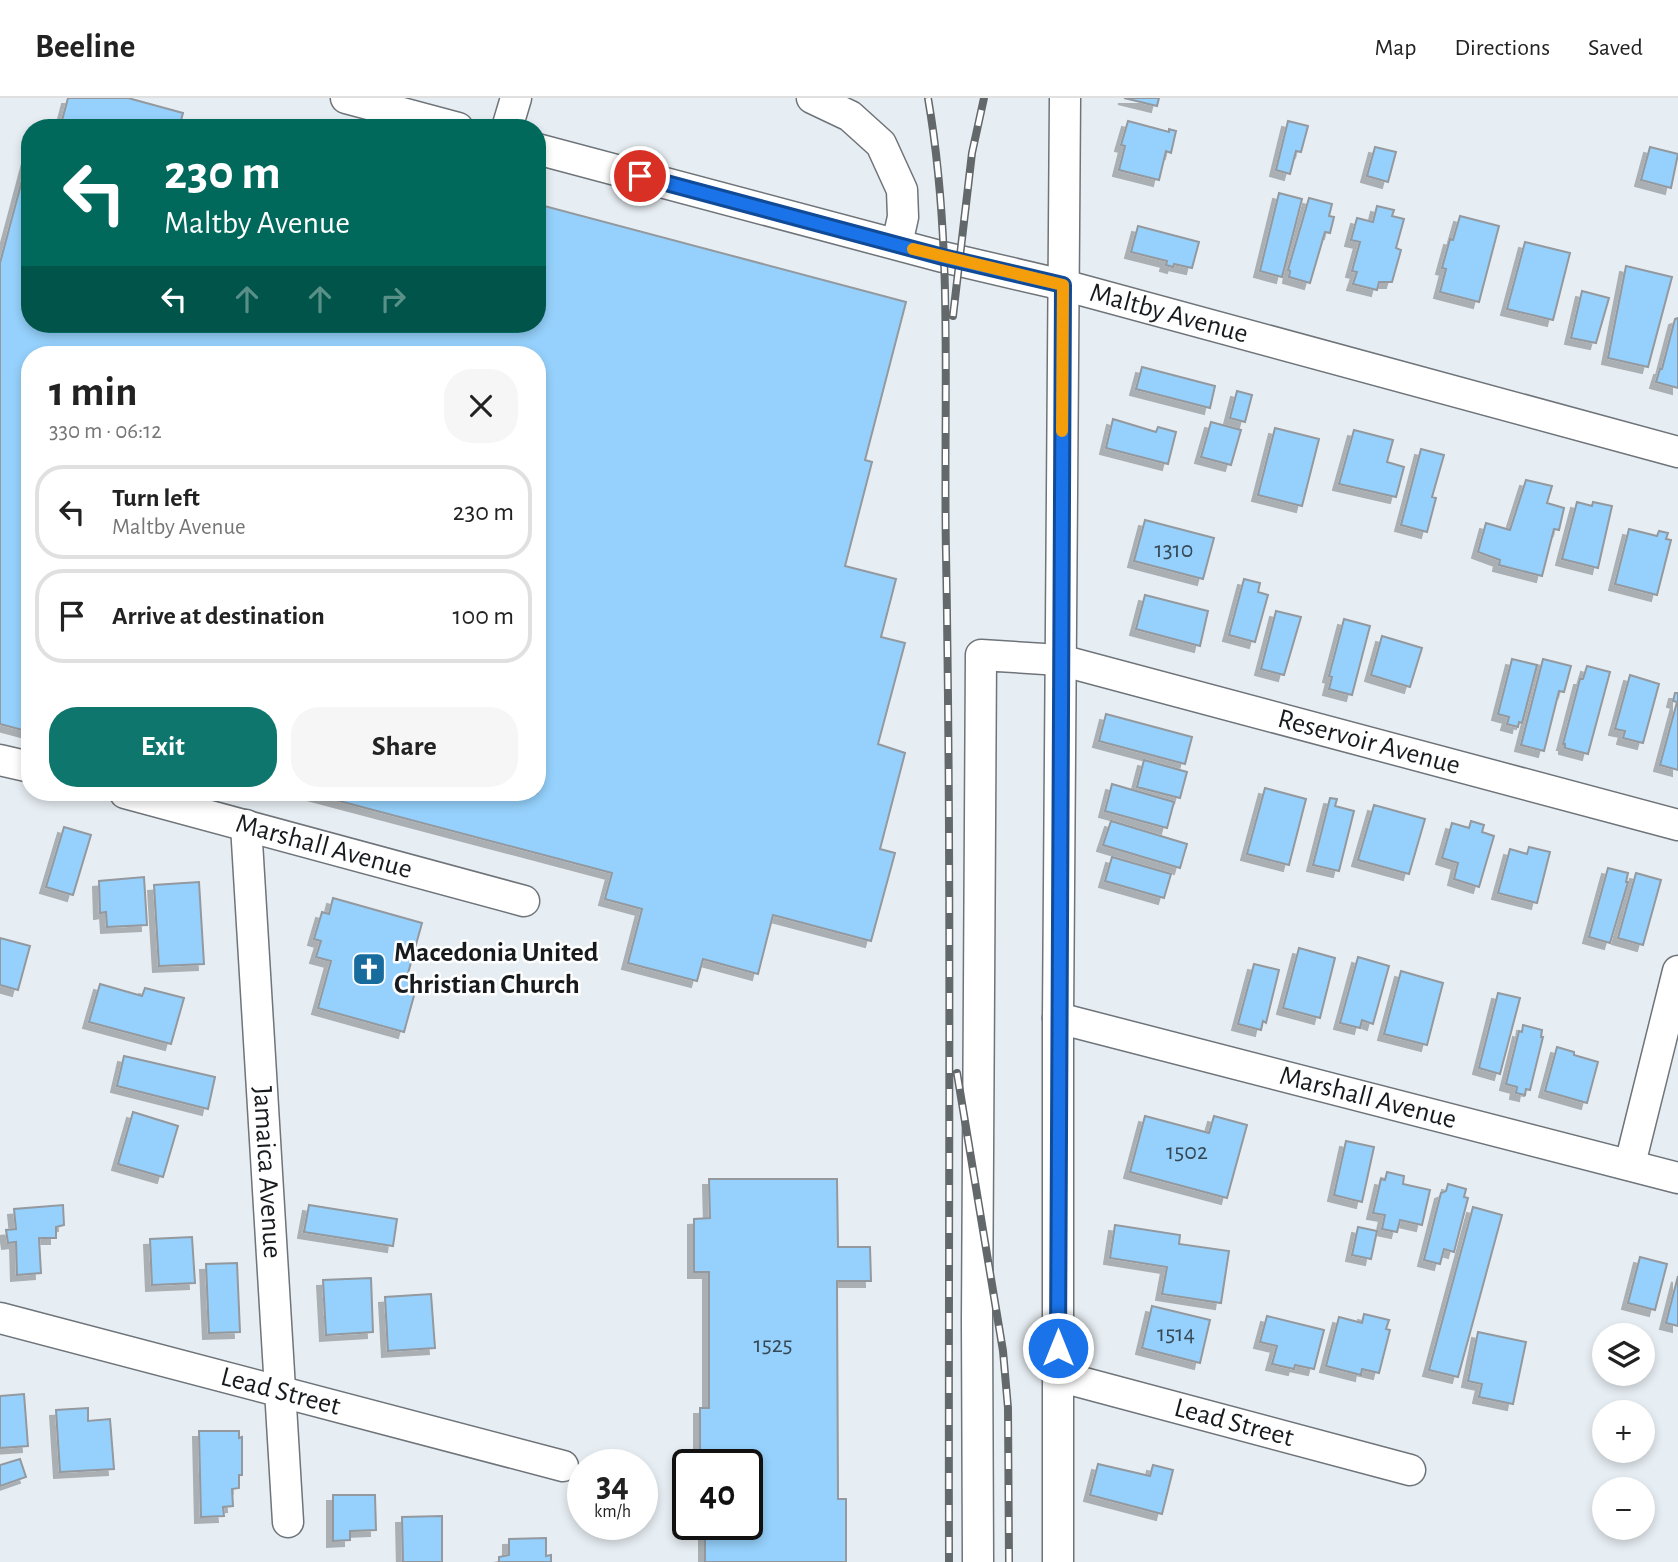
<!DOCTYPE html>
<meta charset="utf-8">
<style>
body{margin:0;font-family:"Alegreya Sans",sans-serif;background:#f6f6f6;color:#222;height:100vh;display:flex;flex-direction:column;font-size:26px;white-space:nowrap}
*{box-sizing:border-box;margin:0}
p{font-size:23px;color:#767676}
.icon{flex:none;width:38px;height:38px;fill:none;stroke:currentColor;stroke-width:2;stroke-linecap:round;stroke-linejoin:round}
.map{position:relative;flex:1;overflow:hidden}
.panel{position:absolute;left:21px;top:248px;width:525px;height:455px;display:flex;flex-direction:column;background:#fff;border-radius:28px;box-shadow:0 4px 10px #0003}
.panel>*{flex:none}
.top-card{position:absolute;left:21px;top:21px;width:525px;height:214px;border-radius:28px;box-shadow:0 4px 10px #0003;background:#00695c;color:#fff;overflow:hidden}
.buttons{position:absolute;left:1592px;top:1225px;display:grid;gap:14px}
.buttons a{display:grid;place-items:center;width:63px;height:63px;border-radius:50%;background:#fff;box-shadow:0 4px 10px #0003;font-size:35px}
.speed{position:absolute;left:567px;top:1351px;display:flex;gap:14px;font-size:35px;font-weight:700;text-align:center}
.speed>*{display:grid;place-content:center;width:91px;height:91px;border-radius:50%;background:#fff;box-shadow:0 4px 10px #0003;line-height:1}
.speed small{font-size:18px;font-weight:400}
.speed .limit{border:4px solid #111;border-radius:10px;background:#fff;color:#111}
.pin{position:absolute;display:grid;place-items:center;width:60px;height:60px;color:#fff;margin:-30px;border:4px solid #fff;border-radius:50%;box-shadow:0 2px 7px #0007}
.me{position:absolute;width:77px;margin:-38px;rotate:0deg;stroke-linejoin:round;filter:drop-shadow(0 0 5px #0008)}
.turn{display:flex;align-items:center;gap:24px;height:147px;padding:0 28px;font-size:32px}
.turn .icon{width:91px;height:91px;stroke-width:2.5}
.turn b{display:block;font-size:49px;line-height:60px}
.lanes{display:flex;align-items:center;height:66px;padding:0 28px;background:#0003;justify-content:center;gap:35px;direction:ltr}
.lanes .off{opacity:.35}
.round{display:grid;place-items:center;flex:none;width:74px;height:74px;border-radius:28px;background:#f6f6f6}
.headline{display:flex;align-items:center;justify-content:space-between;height:119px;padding:0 28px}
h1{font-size:42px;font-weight:700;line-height:52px}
.cta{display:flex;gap:14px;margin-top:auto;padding:14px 28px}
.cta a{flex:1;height:80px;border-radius:28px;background:#0f766e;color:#fff;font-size:28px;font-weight:700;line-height:80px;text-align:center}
.cta a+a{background:#f6f6f6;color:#222}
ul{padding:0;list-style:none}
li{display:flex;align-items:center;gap:21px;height:94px;margin:0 14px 10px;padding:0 14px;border:4px solid #e0e0e0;border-radius:28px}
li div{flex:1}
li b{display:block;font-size:26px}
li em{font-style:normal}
header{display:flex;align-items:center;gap:42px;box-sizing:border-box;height:98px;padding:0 35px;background:#fff;border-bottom:2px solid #e0e0e0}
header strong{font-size:33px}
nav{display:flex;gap:38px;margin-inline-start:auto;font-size:24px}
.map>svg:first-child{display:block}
.building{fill:#95d1fc;stroke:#93999e;stroke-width:2;filter:url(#shadow)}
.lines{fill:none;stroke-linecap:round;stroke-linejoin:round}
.minor-casing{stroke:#6e7479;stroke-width:33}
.minor{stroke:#fff;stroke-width:30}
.rail-casing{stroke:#63686b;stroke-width:8}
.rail{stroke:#fff;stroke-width:5;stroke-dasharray:16;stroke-linecap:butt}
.route-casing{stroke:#114b97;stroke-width:18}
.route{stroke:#1a73e8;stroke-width:12}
.slow{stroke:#f59e0b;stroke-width:12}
.labels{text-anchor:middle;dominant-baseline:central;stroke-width:5;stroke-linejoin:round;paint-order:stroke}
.number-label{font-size:24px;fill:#374855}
.street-label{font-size:28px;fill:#181b1d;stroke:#fff}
.poi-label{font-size:28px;font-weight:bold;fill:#181b1d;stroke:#fff;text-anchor:start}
</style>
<header>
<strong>Beeline</strong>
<nav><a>Map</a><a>Directions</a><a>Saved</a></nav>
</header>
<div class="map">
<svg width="1678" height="1464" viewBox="0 0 1678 1464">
<defs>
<filter id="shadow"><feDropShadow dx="-6" dy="6" stdDeviation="0" flood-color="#0004"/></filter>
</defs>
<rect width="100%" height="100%" fill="#e7eef3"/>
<path class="building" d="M 68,0 L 128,0 L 183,15 L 179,30 L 60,30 Z
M 1124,0 L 1159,0 L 1157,8 Z
M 1128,23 L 1169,34 L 1169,31 L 1176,33 L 1171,55 L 1166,53 L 1159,82 L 1119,72 L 1125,48 L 1121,47 Z
M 1288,23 L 1308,28 L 1301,54 L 1296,53 L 1290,76 L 1276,72 Z
M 1375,49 L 1396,54 L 1388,84 L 1367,78 Z
M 1650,49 L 1678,56 L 1671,90 L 1641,82 Z
M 29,56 L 30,226 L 537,226 L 537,106 L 906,204 L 865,362 L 872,364 L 845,468 L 896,481 L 881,539 L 905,545 L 878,646 L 905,655 L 880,751 L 895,755 L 871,843 L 773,817 L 758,876 L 703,861 L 697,883 L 628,865 L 642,811 L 605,801 L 612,775 L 309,695 L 537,695 L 537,257 L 30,257 L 30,634 L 0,626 L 0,165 Z
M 1279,95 L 1302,101 L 1282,179 L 1260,173 Z
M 1309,100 L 1332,106 L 1329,118 L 1334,119 L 1330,135 L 1325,134 L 1310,185 L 1289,179 L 1290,173 L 1288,172 Z
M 1377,108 L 1394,112 L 1392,118 L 1404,121 L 1396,150 L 1401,152 L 1392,184 L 1379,184 L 1377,192 L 1353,186 L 1357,174 L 1352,173 L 1360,144 L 1351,142 L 1357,120 L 1373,124 Z
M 1460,118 L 1499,128 L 1479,204 L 1440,194 L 1446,171 L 1442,170 L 1450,141 L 1453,142 Z
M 1138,128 L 1199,144 L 1192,170 L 1174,166 L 1173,169 L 1166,167 L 1167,163 L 1131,154 Z
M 1525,144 L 1570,155 L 1553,222 L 1507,211 Z
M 1626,168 L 1672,179 L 1648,269 L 1608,260 Z
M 1582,193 L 1609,200 L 1596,245 L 1571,240 Z
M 1678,220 L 1678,290 L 1656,284 L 1660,271 L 1662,271 L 1675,221 Z
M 1142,269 L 1215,288 L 1210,310 L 1136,291 Z
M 1237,293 L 1252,297 L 1245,324 L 1230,320 Z
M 1113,321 L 1156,334 L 1158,329 L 1176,334 L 1168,366 L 1106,350 Z
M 1211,324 L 1241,332 L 1231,367 L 1201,359 Z
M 1275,330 L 1319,341 L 1302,408 L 1258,397 Z
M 1354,332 L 1393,342 L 1387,364 L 1404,369 L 1396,399 L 1339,386 Z
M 1421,351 L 1444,357 L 1432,399 L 1436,400 L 1427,434 L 1401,427 Z
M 1526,382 L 1552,388 L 1547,405 L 1564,410 L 1559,432 L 1554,431 L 1542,478 L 1499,467 L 1500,462 L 1478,454 L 1486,425 L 1510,432 Z
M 1577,404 L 1592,408 L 1593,404 L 1612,408 L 1598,470 L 1562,461 Z
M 1145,422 L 1214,440 L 1203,481 L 1134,463 Z
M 1629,431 L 1657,438 L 1659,433 L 1668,435 L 1666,441 L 1671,442 L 1657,497 L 1615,486 Z
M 1244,481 L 1260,485 L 1258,494 L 1268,497 L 1255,544 L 1229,537 Z
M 1145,497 L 1208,513 L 1200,548 L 1136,531 Z
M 1276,513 L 1301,519 L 1284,577 L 1261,571 Z
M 1344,521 L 1370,528 L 1352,597 L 1329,591 L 1332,579 L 1329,578 Z
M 1382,538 L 1422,550 L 1410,589 L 1371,577 Z
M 1512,561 L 1537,567 L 1522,625 L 1519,624 L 1518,629 L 1507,626 L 1509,619 L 1498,616 Z
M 1543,561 L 1571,568 L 1564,594 L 1559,593 L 1544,653 L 1521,647 Z
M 1587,568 L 1610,574 L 1588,656 L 1565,650 L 1565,646 L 1563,646 L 1580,581 L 1583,581 Z
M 1630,577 L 1659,586 L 1643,645 L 1623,640 L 1625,633 L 1615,631 Z
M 1675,595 L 1678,595 L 1678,672 L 1660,667 L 1677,604 L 1673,603 Z
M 1106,616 L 1192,639 L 1185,666 L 1099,643 Z
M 1144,662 L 1187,674 L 1180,700 L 1137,689 Z
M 1112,686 L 1174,704 L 1167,730 L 1105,713 Z
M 1265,690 L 1306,701 L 1289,767 L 1247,756 Z
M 1330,700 L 1337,701 L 1335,708 L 1354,713 L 1339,773 L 1313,767 Z
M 1374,707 L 1425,721 L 1409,776 L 1358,762 Z
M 1111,723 L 1187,746 L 1180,770 L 1103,747 Z
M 1471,723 L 1484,727 L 1482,734 L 1494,738 L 1479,789 L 1454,781 L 1458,765 L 1442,760 L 1452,725 L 1469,730 Z
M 64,729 L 91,737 L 73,797 L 46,789 Z
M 1529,749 L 1550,754 L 1537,805 L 1498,795 L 1510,751 L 1527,756 Z
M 1112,759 L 1171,776 L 1164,800 L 1105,783 Z
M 1608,770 L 1628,775 L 1626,784 L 1628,784 L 1610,845 L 1589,839 Z
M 1636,775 L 1661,782 L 1643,847 L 1618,840 Z
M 144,779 L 147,827 L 107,829 L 106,814 L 100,815 L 99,783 Z
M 199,784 L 204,866 L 159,868 L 154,787 Z
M 333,800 L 422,825 L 407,879 L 418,883 L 404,934 L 318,910 L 331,863 L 316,859 L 321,843 L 314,841 L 322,814 L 329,816 Z
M 0,840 L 30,848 L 18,892 L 0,887 Z
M 1299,850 L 1335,860 L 1320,920 L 1283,910 Z
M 1358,859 L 1389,868 L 1373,926 L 1362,922 L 1360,930 L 1340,925 Z
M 1254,866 L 1279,872 L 1266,925 L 1263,923 L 1261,932 L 1238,926 Z
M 1401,873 L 1443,885 L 1427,947 L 1384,936 Z
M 100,886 L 142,898 L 145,890 L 184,900 L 171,946 L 89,924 Z
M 1498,895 L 1520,900 L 1500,976 L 1479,970 Z
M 1523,927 L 1542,932 L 1541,939 L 1543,939 L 1530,992 L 1526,991 L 1525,997 L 1516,995 L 1517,989 L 1506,986 L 1519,933 L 1522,934 Z
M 1557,949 L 1574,954 L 1574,957 L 1598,964 L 1587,1005 L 1545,993 Z
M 124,958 L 215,979 L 208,1011 L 117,988 Z
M 133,1014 L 178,1028 L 163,1079 L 118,1066 Z
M 1145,1018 L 1209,1035 L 1214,1018 L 1247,1027 L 1227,1100 L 1130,1074 Z
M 1346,1043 L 1374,1049 L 1362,1104 L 1334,1097 Z
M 1387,1074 L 1404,1078 L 1403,1086 L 1430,1092 L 1422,1127 L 1400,1122 L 1397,1134 L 1382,1131 L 1385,1117 L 1373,1115 L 1381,1081 L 1385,1082 Z
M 709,1081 L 837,1081 L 838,1149 L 870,1149 L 871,1183 L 837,1183 L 838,1401 L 846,1401 L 846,1464 L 705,1464 L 705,1426 L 747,1426 L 747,1367 L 711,1367 L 711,1358 L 700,1358 L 700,1310 L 709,1310 L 709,1174 L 694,1174 L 694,1121 L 710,1120 Z
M 1448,1086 L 1466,1091 L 1464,1099 L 1468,1100 L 1454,1154 L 1444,1151 L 1440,1166 L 1424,1162 L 1441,1095 L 1446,1093 Z
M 63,1107 L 64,1127 L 56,1129 L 56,1140 L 39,1140 L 41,1175 L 17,1177 L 16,1144 L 8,1145 L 6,1132 L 16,1131 L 14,1111 Z
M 309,1107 L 397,1121 L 393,1148 L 304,1134 Z
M 1473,1109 L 1502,1117 L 1458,1279 L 1429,1272 Z
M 1115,1127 L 1180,1137 L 1179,1146 L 1229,1153 L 1221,1205 L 1162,1196 L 1167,1169 L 1110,1160 Z
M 1358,1129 L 1377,1133 L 1371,1161 L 1352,1157 Z
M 192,1139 L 195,1185 L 152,1187 L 150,1141 Z
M 1640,1159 L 1667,1166 L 1655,1212 L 1628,1205 Z
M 237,1165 L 240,1234 L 209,1235 L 206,1166 Z
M 1678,1178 L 1678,1228 L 1666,1225 Z
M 371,1180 L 373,1234 L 326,1237 L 323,1182 Z
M 431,1196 L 435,1250 L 388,1253 L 385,1199 Z
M 1152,1208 L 1210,1222 L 1200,1265 L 1142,1250 Z
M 1364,1216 L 1389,1222 L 1386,1231 L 1390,1232 L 1379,1275 L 1362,1271 L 1361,1277 L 1326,1268 L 1339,1219 L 1362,1225 Z
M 1267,1218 L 1324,1232 L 1314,1271 L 1295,1267 L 1294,1271 L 1272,1266 L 1277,1248 L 1260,1244 Z
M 1478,1234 L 1526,1244 L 1513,1306 L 1479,1299 L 1482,1286 L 1468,1283 Z
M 24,1296 L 28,1348 L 0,1350 L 0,1298 Z
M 88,1310 L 88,1323 L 110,1321 L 114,1371 L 60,1374 L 56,1312 Z
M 199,1333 L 239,1333 L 239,1340 L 242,1339 L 242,1377 L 239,1377 L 239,1390 L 232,1391 L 233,1408 L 223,1409 L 224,1418 L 201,1419 Z
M 20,1361 L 26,1379 L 0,1388 L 0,1367 Z
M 1098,1366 L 1150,1378 L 1153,1367 L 1173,1372 L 1162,1416 L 1090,1397 Z
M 333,1397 L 375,1397 L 376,1432 L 350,1433 L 350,1442 L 333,1443 Z
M 442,1418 L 442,1464 L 403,1464 L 402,1419 Z
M 546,1440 L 546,1458 L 551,1457 L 551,1464 L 499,1464 L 499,1459 L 509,1457 L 509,1441 Z"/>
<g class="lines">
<g class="minor-casing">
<g id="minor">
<path d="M 346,0 L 458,30"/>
<path d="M 812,0 L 850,18 L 881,46 L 902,92 L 903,119 L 897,146"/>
<path d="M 507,30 L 516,0"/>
<path id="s1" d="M 537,51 L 943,159 L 1063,187 L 1678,354"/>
<path d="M 0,662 L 30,669"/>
<path id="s2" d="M 125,695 L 524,803"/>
<path id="s3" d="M 246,727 L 288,1424"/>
<path id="s4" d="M 1058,920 L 1678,1080"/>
<path d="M 1630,1066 L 1678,873"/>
<path id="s5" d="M 0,1220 L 563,1368"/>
<path id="s6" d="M 1058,1278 L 1410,1372"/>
<path id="s7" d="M 978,1464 L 977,1223 L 981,557 L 1060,562 L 1678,727"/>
<path d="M 1058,1464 L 1058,920 L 1065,0"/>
</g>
</g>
<use href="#minor" class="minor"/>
<g class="rail-casing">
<path id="rail" d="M 928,0 C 954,150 943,304 946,455 C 952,792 948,1128 949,1464
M 953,218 L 972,55 L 984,0
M 957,975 L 1003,1253 L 1008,1310 L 1009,1464"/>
</g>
<use href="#rail" class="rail"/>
</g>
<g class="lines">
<g class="route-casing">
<path id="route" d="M 640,78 L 943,159 L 1063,187 L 1058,1250"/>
</g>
<use href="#route" class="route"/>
<path class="slow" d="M 913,151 L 1063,187 L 1062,333"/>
</g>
<defs>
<g id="church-square" transform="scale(1.75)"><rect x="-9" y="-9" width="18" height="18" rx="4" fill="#186c9d" stroke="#fff"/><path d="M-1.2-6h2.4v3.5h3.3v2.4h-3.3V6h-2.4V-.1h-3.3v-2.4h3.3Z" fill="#fff"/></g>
</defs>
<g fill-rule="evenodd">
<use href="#church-square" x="369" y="871"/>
</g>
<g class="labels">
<g class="number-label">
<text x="1174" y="452">1310</text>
<text x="1187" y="1054">1502</text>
<text x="1176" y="1236">1514</text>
<text x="773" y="1247">1525</text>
</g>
<g class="street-label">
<text stroke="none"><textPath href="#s1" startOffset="653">Maltby Avenue</textPath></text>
<text stroke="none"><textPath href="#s7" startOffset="1306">Reservoir Avenue</textPath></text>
<text stroke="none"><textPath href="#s2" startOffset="206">Marshall Avenue</textPath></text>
<text stroke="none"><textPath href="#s4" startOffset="320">Marshall Avenue</textPath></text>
<text stroke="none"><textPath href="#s3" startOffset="348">Jamaica Avenue</textPath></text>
<text stroke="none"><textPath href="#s5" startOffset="290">Lead Street</textPath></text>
<text stroke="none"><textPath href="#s6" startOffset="182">Lead Street</textPath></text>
</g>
<g class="poi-label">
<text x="394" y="855">Macedonia United<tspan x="394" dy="32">Christian Church</tspan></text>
</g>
</g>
</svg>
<div class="buttons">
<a><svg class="icon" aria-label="layers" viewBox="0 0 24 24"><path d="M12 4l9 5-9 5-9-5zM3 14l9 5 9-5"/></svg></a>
<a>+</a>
<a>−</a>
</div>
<div class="speed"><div>34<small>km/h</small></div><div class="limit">40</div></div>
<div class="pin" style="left:640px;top:78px;background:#d93025"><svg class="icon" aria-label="arrive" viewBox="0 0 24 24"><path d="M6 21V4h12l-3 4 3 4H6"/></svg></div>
<svg class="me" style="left:1058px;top:1250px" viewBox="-20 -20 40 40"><circle r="17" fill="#1a73e8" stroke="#fff" stroke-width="3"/><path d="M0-11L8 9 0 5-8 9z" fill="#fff"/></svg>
<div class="top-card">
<div class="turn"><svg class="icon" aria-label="left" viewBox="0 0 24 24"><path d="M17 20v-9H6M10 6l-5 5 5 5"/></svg><div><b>230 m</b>Maltby Avenue</div></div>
<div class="lanes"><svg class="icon" aria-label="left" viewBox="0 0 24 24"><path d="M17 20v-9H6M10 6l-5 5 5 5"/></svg><svg class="icon off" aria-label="ahead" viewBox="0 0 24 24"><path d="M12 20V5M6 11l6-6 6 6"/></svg><svg class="icon off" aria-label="ahead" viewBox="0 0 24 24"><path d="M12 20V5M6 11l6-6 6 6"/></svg><svg class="icon off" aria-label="right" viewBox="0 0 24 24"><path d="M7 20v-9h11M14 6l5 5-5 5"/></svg></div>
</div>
<section class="panel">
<div class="headline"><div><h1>1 min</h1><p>330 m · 06:12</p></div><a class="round"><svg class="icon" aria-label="close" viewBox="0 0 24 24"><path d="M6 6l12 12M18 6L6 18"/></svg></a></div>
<ul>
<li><svg class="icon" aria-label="left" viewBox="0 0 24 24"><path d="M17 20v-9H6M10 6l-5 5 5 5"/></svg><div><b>Turn left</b><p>Maltby Avenue</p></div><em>230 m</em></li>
<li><svg class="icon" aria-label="arrive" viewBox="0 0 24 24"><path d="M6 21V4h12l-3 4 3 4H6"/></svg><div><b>Arrive at destination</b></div><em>100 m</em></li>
</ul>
<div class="cta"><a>Exit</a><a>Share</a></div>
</section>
</div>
